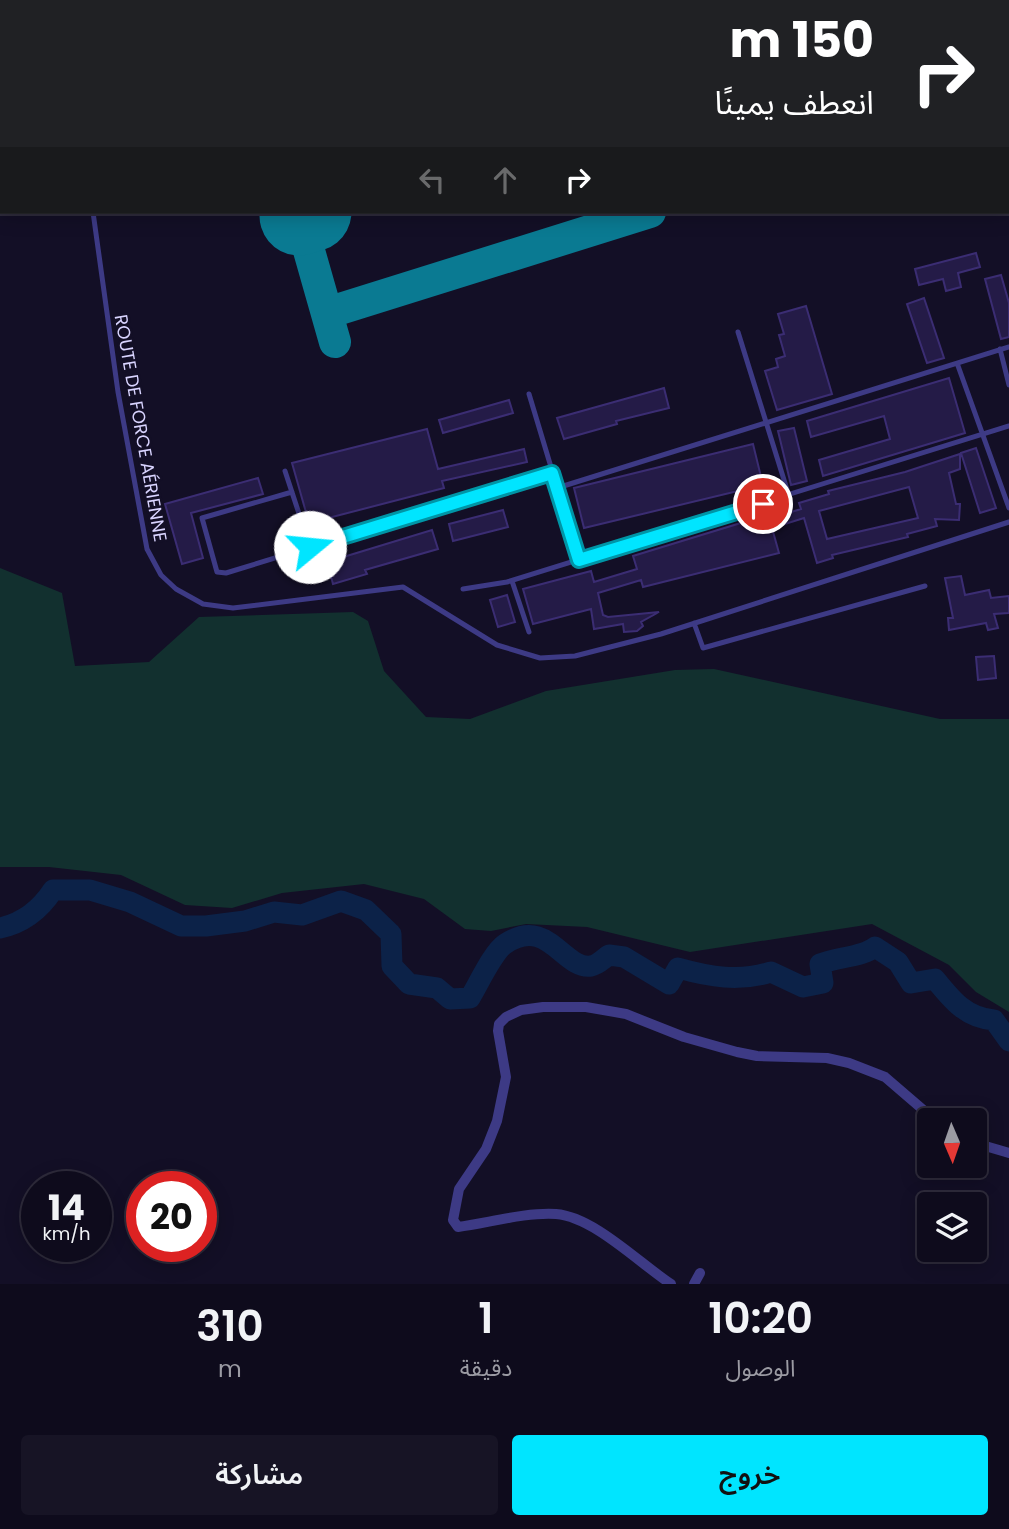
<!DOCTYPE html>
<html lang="ar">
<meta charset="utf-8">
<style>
body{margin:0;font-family:Poppins,"Noto Sans Arabic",sans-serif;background:#171425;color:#f1f3f6;direction:rtl;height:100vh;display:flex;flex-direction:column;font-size:26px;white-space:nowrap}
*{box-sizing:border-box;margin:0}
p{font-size:23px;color:#9b9ba3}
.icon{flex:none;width:38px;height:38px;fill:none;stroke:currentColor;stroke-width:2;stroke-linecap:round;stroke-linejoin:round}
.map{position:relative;height:1284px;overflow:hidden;direction:ltr}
.details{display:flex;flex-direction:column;background:#0e0b1c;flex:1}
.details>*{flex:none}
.hud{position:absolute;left:0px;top:0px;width:1010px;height:214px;box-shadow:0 4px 18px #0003,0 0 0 2px #2e2b3b;direction:rtl;background:#202124;color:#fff;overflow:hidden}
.needle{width:46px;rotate:178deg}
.fabs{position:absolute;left:917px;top:1108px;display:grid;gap:14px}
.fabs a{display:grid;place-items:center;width:70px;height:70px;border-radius:7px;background:#0e0b1c;box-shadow:0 4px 18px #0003,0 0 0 2px #2e2b3b;font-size:35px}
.speed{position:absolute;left:21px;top:1171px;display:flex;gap:14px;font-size:35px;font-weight:700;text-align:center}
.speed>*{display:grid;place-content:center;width:91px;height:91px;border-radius:50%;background:#0e0b1c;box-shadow:0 4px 18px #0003,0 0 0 2px #2e2b3b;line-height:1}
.speed small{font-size:18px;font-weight:400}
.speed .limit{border:10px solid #d22;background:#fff;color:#111}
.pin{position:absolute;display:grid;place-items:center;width:60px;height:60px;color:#fff;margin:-30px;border:4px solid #fff;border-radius:50%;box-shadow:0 2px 7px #0007}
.me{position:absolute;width:77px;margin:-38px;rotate:73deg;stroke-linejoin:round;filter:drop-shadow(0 0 5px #0008)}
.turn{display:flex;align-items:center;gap:24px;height:147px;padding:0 21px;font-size:32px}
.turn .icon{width:91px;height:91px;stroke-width:2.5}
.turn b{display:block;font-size:49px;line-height:60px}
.lanes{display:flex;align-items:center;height:66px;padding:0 21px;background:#0003;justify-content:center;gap:35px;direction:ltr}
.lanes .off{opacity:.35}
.eta{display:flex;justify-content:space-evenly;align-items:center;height:119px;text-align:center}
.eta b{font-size:42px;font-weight:600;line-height:49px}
.button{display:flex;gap:14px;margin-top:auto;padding:14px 21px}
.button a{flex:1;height:80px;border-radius:7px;background:#00e5ff;color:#111;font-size:28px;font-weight:600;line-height:80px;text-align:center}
.button a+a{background:#171425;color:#f1f3f6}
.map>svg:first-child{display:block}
.green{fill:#12302f}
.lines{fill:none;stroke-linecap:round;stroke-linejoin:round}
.river{stroke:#0c2248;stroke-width:21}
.taxiway{stroke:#0a7a92;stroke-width:32}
.runway{stroke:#0a7a92;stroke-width:79}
.building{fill:#241b47;stroke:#3b2d73;stroke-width:2;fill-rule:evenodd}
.lane{stroke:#3d3a85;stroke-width:5}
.street{stroke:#3d3a85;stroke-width:10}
.route-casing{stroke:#0095a6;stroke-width:18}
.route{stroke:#00e5ff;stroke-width:12}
.labels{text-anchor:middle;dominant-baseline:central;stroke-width:5;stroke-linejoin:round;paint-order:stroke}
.street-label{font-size:18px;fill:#d9d4ff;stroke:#130f26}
</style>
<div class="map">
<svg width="1009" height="1284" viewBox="0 0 1009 1284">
<rect width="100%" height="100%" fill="#130f26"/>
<path class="green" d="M 0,568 L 62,593 L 75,666 L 149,662 L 199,617 L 353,612 L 368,621 L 384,671 L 426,717 L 470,719 L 546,691 L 675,670 L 714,669 L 940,719 L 1009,719 L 1009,1012 L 976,992 L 949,965 L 872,924 L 690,952 L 587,927 L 526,924 L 491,931 L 465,929 L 424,899 L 364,884 L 282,893 L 232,908 L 185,905 L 121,875 L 49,867 L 0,867 Z"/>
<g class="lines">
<path class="river" d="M 0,928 C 23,923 40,910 53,890 L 90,890 L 130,902 L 181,926 L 206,926 L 245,921 L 274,912 L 302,915 L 341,901 L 366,910 L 391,934 L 392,966 L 409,984 L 437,988 L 450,999 L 470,998 C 478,985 493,952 505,944 C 548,915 563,970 591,966 C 598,965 603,959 609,955 L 624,957 L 669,984 L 678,968 C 710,977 739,982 771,972 L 803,987 L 823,983 L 820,964 C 837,957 863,957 875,947 L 898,962 L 911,983 L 935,979 C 952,1000 966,1018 994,1020 L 1009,1041"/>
<path class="taxiway" d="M 614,2 L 620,0
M 1008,101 L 1009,100
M 298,212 L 335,342
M 327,313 L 650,212"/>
<path class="runway" d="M 979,2 L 985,0
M 299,216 L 312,212"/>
</g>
<path class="building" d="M 976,253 L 980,267 L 958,273 L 961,287 L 946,291 L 943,279 L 919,285 L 915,269 Z
M 1001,275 L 1009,303 L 1009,337 L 1001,339 L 985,279 Z
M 924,298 L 944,358 L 927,363 L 907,304 Z
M 806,306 L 832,394 L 777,410 L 765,371 L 778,367 L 776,359 L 785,356 L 779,335 L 784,334 L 778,314 Z
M 949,378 L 965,433 L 823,476 L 819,460 L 890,439 L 884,416 L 811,437 L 807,421 Z
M 664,388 L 669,408 L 616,421 L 617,424 L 564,439 L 557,418 Z
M 509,400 L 513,413 L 443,433 L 439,420 Z
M 794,428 L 807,481 L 791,485 L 778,431 Z
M 427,429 L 438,469 L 524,449 L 527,462 L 442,481 L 444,488 L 309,523 L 292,463 Z
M 753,444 L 763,485 L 584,528 L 574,488 Z
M 976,448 L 996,508 L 980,513 L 961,453 Z
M 960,454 L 960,469 L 949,473 L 956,504 L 960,504 L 959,520 L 935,519 L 937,526 L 907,534 L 908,537 L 832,555 L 833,558 L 817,563 L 804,518 L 772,528 L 779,553 L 643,587 L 641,580 L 598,593 L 603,615 L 608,617 L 659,612 L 641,622 L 643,626 L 637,631 L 624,632 L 623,624 L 594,629 L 591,609 L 533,624 L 523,589 L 591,571 L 594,582 L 637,569 L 633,556 L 767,515 L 768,519 L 801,509 L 799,503 L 829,494 L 828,491 L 905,472 ZM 909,487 L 918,518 L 827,539 L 819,511 Z
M 258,478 L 263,494 L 191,513 L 203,558 L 182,564 L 165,504 Z
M 503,510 L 508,527 L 453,541 L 449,524 Z
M 432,530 L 438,549 L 365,570 L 367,574 L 333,584 L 327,562 Z
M 961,576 L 965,595 L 989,590 L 991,598 L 1009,596 L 1009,613 L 994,614 L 998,628 L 988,630 L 986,623 L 949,630 L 948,618 L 953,618 L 945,578 Z
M 507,595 L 515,622 L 498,627 L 490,600 Z
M 994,656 L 996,678 L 978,680 L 976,657 Z"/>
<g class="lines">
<path class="lane" d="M 536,2 L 542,0
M 93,212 L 118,392 L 147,549 L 161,575 L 176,589 L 203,604 L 233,608 L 403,587 L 497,645 L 540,658 L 575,656 L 661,634 L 1009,522
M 738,332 L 789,496
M 1000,349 L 1009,385
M 957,363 L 1009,508
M 529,394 L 579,560
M 285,471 L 310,547
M 557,488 L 1009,347
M 292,492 L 202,518 L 217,572 L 226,573 L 552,473
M 512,581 L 529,632
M 463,589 L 507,582 L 1009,426
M 694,623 L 703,648 L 925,586"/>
<path class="street" d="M 31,2 L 36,0
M 0,6 L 2,8
M 975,1143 L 1009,1153
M 671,1284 C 639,1263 594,1217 556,1214 C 526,1212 488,1223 458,1227 L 453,1220 L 459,1189 L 486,1149 L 497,1121 L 506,1077 L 498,1031 L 499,1024 L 506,1017 L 521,1010 L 543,1007 L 586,1007 L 626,1014 L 684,1037 L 737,1052 L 757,1056 L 827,1058 L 849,1063 L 885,1077 L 935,1120
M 694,1284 L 700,1273"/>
</g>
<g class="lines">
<g class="route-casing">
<path id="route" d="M 310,547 L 552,473 L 579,560 L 763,504"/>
</g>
<use href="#route" class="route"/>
</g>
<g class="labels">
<g class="street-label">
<text transform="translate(141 428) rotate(80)">ROUTE DE FORCE AÉRIENNE</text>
</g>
</g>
</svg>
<div class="fabs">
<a><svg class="needle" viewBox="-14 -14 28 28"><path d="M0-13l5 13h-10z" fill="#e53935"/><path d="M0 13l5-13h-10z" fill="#9b9ba3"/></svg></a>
<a><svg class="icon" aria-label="layers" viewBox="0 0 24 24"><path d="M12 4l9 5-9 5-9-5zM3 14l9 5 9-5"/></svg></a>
</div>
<div class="speed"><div>14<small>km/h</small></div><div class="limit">20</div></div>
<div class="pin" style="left:763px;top:504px;background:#d93025"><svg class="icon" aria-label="arrive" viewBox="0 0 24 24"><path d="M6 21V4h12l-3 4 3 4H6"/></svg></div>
<svg class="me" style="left:310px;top:547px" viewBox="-20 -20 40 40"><circle r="19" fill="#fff"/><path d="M0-13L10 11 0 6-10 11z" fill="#00e5ff"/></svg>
<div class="hud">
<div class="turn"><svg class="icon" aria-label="right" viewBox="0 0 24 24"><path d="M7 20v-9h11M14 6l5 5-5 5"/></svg><div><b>150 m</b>انعطف يمينًا</div></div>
<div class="lanes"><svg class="icon off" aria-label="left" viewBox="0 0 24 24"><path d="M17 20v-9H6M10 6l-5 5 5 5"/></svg><svg class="icon off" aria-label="ahead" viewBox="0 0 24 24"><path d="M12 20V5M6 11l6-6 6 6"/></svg><svg class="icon" aria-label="right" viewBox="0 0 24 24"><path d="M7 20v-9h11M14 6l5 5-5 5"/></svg></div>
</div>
</div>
<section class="details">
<div class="eta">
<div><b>10:20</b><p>الوصول</p></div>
<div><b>1</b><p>دقيقة</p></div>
<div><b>310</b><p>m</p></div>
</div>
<div class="button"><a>خروج</a><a>مشاركة</a></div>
</section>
